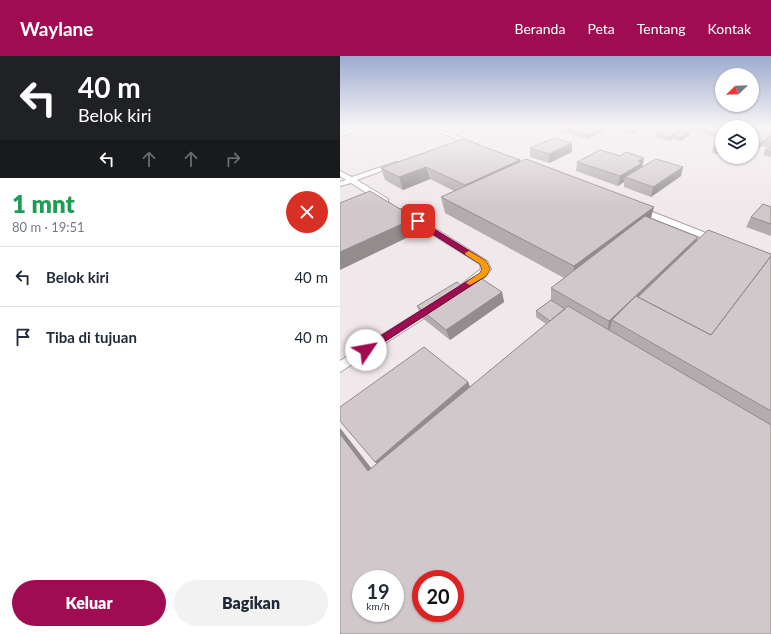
<!DOCTYPE html>
<html lang="id">
<meta charset="utf-8">
<style>
body{margin:0;font-family:Lato,sans-serif;background:#f2f2f3;color:#1f2937;height:100vh;display:flex;flex-direction:column;font-size:15px;white-space:nowrap}
*{box-sizing:border-box;margin:0}
p{font-size:13px;color:#747a83}
.icon{flex:none;width:22px;height:22px;fill:none;stroke:currentColor;stroke-width:2;stroke-linecap:round;stroke-linejoin:round}
.map{position:relative;flex:1;overflow:hidden}
.details{display:flex;flex-direction:column;background:#fff;width:340px}
.details>*{flex:none}
.guide{background:#202124;color:#fff;overflow:hidden}
.needle{width:26px;rotate:247deg}
.tools{position:absolute;left:375px;top:12px;display:grid;gap:8px}
.tools a{display:grid;place-items:center;width:44px;height:44px;border-radius:50%;background:#fff;box-shadow:0 1px 3px #0004;font-size:20px}
.speed{position:absolute;left:12px;top:514px;display:flex;gap:8px;font-size:20px;font-weight:700;text-align:center}
.speed>*{display:grid;place-content:center;width:52px;height:52px;border-radius:50%;background:#fff;box-shadow:0 1px 3px #0004;line-height:1}
.speed small{font-size:10px;font-weight:400}
.speed .limit{border:6px solid #d22;background:#fff;color:#111}
.pin{position:absolute;display:grid;place-items:center;width:34px;height:34px;color:#fff;margin:-17px;border-radius:8px;box-shadow:0 2px 6px #0006}
.me{position:absolute;width:44px;margin:-22px;rotate:57deg;stroke-linejoin:round;filter:drop-shadow(0 0 3px #0008)}
.turn{display:flex;align-items:center;gap:14px;height:84px;padding:0 12px;font-size:18px}
.turn .icon{width:52px;height:52px;stroke-width:2.5}
.turn b{display:block;font-size:28px;line-height:34px}
.lanes{display:flex;align-items:center;height:38px;padding:0 12px;background:#0003;justify-content:center;gap:20px;direction:ltr}
.lanes .off{opacity:.35}
.round{display:grid;place-items:center;flex:none;width:42px;height:42px;border-radius:21px;background:#f2f2f3}
.head{display:flex;align-items:center;justify-content:space-between;height:68px;padding:0 12px}
h1{font-size:24px;font-weight:800;line-height:30px;color:#1e9e55}
.button{display:flex;gap:8px;margin-top:auto;padding:8px 12px}
.button a{flex:1;height:46px;border-radius:24px;background:#a00c52;color:#fff;font-size:16px;font-weight:800;line-height:46px;text-align:center}
.button a+a{background:#f2f2f3;color:#1f2937}
ul{padding:0;list-style:none}
li{display:flex;align-items:center;gap:12px;height:60px;padding:0 12px;border-top:1px solid #e0e1e3}
li div{flex:1}
li b{display:block;font-size:15px}
li em{font-style:normal}
header{display:flex;align-items:center;gap:24px;box-sizing:border-box;height:56px;padding:0 20px;background:#a00c52;color:#fff}
header strong{font-size:19px}
nav{display:flex;gap:22px;margin-inline-start:auto;font-size:14px}
main{display:flex;flex:1;min-height:0}
.map>svg:first-child{display:block}
.lines{fill:none;stroke-linecap:round;stroke-linejoin:round}
.service-casing{stroke:#aaa2a4;stroke-width:2}
.service{fill:#fff;fill-rule:evenodd}
.wall{fill:#b3acae}
.shaded-wall{fill:#928c8d}
.building{fill:#d0c8ca;stroke:#928c8d;fill-rule:evenodd}
.route{fill:#a00c52;stroke:#680835}
.slow{fill:#f59e0b}
</style>
<header>
<strong>Waylane</strong>
<nav><a>Beranda</a><a>Peta</a><a>Tentang</a><a>Kontak</a></nav>
</header>
<main>
<section class="details">
<div class="guide">
<div class="turn"><svg class="icon" aria-label="left" viewBox="0 0 24 24"><path d="M17 20v-9H6M10 6l-5 5 5 5"/></svg><div><b>40 m</b>Belok kiri</div></div>
<div class="lanes"><svg class="icon" aria-label="left" viewBox="0 0 24 24"><path d="M17 20v-9H6M10 6l-5 5 5 5"/></svg><svg class="icon off" aria-label="ahead" viewBox="0 0 24 24"><path d="M12 20V5M6 11l6-6 6 6"/></svg><svg class="icon off" aria-label="ahead" viewBox="0 0 24 24"><path d="M12 20V5M6 11l6-6 6 6"/></svg><svg class="icon off" aria-label="right" viewBox="0 0 24 24"><path d="M7 20v-9h11M14 6l5 5-5 5"/></svg></div>
</div>
<div class="head"><div><h1>1 mnt</h1><p>80 m · 19:51</p></div><a class="round" style="background:#d93025;color:#fff"><svg class="icon" aria-label="close" viewBox="0 0 24 24"><path d="M6 6l12 12M18 6L6 18"/></svg></a></div>
<ul>
<li><svg class="icon" aria-label="left" viewBox="0 0 24 24"><path d="M17 20v-9H6M10 6l-5 5 5 5"/></svg><div><b>Belok kiri</b></div><em>40 m</em></li>
<li><svg class="icon" aria-label="arrive" viewBox="0 0 24 24"><path d="M6 21V4h12l-3 4 3 4H6"/></svg><div><b>Tiba di tujuan</b></div><em>40 m</em></li>
</ul>
<div class="button"><a>Keluar</a><a>Bagikan</a></div>
</section>
<div class="map">
<svg width="431" height="578" viewBox="0 0 431 578">
<rect width="100%" height="100%" fill="#f0e8ea"/>
<g class="lines">
<g class="service-casing">
<path id="service" d="M 23,71 L 31,71 L 0,80 L 0,76 Z
M 86,71 C 94,70 101,76 108,76 C 117,75 125,71 134,71 L 134,72 L 113,78 L 139,89 L 134,90 Z
M 56,106 L 58,107 L 58,109 L 17,124 L 48,143 L 48,147 L 42,147 L 11,127 L 0,130 L 0,126 L 6,124 L 0,120 L 0,115 L 12,121 Z
M 294,151 L 300,151 L 381,183 L 382,185 L 381,187 L 375,187 L 294,155 Z
M 58,153 L 64,153 L 147,205 L 151,213 C 146,221 133,235 122,232 L 121,230 L 122,228 L 141,213 L 140,208 L 58,157 Z
M 93,247 L 97,248 L 98,251 L 97,254 L 0,316 L 0,305 Z"/>
</g>
<use href="#service" class="service"/>
</g>
<path class="wall" d="M 217,71 L 267,71 L 266,74 L 247,83 L 230,78 L 230,76 L 227,78 L 217,75 Z
M 269,71 L 281,71 L 276,74 L 269,72 Z
M 284,71 L 302,71 L 302,72 L 291,79 L 281,76 L 282,72 Z
M 323,71 L 409,71 L 382,71 L 382,83 L 359,76 L 352,75 L 351,78 L 341,85 L 333,83 L 333,82 L 329,85 L 316,82 L 317,77 L 326,71 Z
M 412,71 L 414,71 L 413,75 L 419,72 L 419,71 L 431,71 L 431,101 L 423,99 L 425,94 L 429,92 L 423,90 L 424,88 L 419,92 L 412,90 Z
M 382,85 L 382,99 L 372,97 L 373,92 Z
M 232,87 L 232,96 L 209,107 L 190,101 L 190,92 Z
M 280,100 L 304,102 L 302,111 L 343,111 L 341,120 L 311,141 L 284,131 L 284,126 L 278,130 L 236,115 L 237,106 Z
M 180,106 L 311,163 L 357,184 L 431,198 L 431,578 L 0,578 L 0,372 L 31,412 L 37,407 L 35,406 L 128,326 L 130,331 L 206,268 L 196,261 L 196,255 L 211,244 L 211,232 L 224,222 L 105,157 L 101,141 L 114,135 L 90,123 L 63,134 L 45,124 L 41,112 Z
M 431,151 L 431,180 L 406,171 L 411,161 Z
M 123,231 L 162,236 L 164,246 L 110,284 L 81,261 L 77,250 Z"/>
<path class="shaded-wall" d="M 0,71 L 13,71 L 0,74 Z
M 234,71 L 236,71 L 236,74 L 230,74 L 230,76 L 227,78 L 227,73 Z
M 243,71 L 255,71 L 243,76 Z
M 266,71 L 267,71 L 266,74 L 247,83 L 247,79 Z
M 276,71 L 281,71 L 276,74 Z
M 298,71 L 302,71 L 302,72 L 291,79 L 292,74 Z
M 344,71 L 347,71 L 346,73 L 334,79 L 333,82 L 329,85 L 330,81 Z
M 352,73 L 351,78 L 341,85 L 342,81 Z
M 431,79 L 431,82 L 425,86 L 424,88 L 419,92 L 421,87 Z
M 232,87 L 232,96 L 209,107 L 209,98 Z
M 304,102 L 302,111 L 285,121 L 284,126 L 278,130 L 280,120 L 298,105 Z
M 180,104 L 181,117 L 127,142 L 125,129 Z
M 86,111 L 90,123 L 63,134 L 59,121 Z
M 343,111 L 341,120 L 311,141 L 313,131 Z
M 314,151 L 310,166 L 233,226 L 234,210 Z
M 75,162 L 79,176 L 0,214 L 0,196 Z
M 358,181 L 353,195 L 272,264 L 269,277 L 267,279 L 269,265 Z
M 162,236 L 164,246 L 110,284 L 106,274 Z
M 128,326 L 133,339 L 46,416 L 35,406 Z
M 0,372 L 42,426 L 28,415 L 0,378 Z"/>
<path class="building" d="M 218,71 L 234,71 L 227,73 Z
M 238,71 L 244,71 L 243,71 L 249,73 L 255,71 L 266,71 L 247,79 L 230,74 Z
M 284,71 L 298,71 L 292,74 L 282,72 Z
M 327,71 L 344,71 L 330,81 L 317,77 Z
M 363,71 L 412,71 L 382,71 L 382,78 L 360,72 Z
M 418,71 L 426,73 L 428,72 L 421,71 L 431,71 L 431,79 L 421,87 L 412,85 L 412,76 Z
M 345,72 L 352,73 L 342,81 L 334,79 Z
M 431,81 L 431,87 L 425,86 Z
M 214,82 L 232,87 L 209,98 L 190,92 Z
M 123,83 L 180,104 L 125,129 L 86,111 L 59,121 L 41,112 Z
M 382,85 L 382,94 L 373,92 Z
M 429,92 L 431,92 L 431,96 L 425,94 Z
M 260,94 L 280,100 L 286,96 L 304,102 L 298,105 L 302,107 L 280,120 L 237,106 Z
M 186,103 L 314,151 L 234,210 L 101,141 Z
M 316,103 L 343,111 L 313,131 L 285,121 Z
M 30,135 L 75,162 L 0,196 L 0,147 Z
M 423,148 L 431,151 L 431,168 L 411,161 Z
M 305,160 L 358,181 L 269,265 L 211,232 Z
M 368,174 L 431,198 L 431,200 L 371,279 L 298,241 Z
M 431,200 L 431,355 L 272,264 L 296,240 L 371,279 Z
M 139,221 L 162,236 L 106,274 L 77,250 L 117,226 L 123,231 Z
M 211,244 L 225,253 L 210,265 L 196,255 Z
M 228,250 L 431,369 L 431,578 L 0,578 L 0,378 L 28,415 ZM 21,523 L 55,523 L 55,557 L 21,557 ZM 81,523 L 115,523 L 115,557 L 81,557 Z
M 84,291 L 128,326 L 35,406 L 0,365 L 0,351 Z"/>
<linearGradient id="sky" x2="0" y2="1"><stop stop-color="#9dabcf"/><stop offset="0.47" stop-color="#f8f5f6"/><stop offset="1" stop-color="#f8f5f6" stop-opacity="0"/></linearGradient>
<rect width="431" height="151" fill="url(#sky)"/>
<path class="route" d="M 78,163 L 146,205 L 150,213 L 146,220 L 29,296 L 23,296 L 21,294 L 23,291 L 140,217 L 142,213 L 140,208 L 75,167 L 75,164 Z"/>
<path class="slow" d="M 129,195 L 146,205 L 150,213 L 146,220 L 130,229 L 126,227 L 128,225 L 140,217 L 142,213 L 140,208 L 126,199 L 125,197 Z"/>
</svg>
<div class="tools">
<a><svg class="needle" viewBox="-14 -14 28 28"><path d="M0-13l5 13h-10z" fill="#e53935"/><path d="M0 13l5-13h-10z" fill="#747a83"/></svg></a>
<a><svg class="icon" aria-label="layers" viewBox="0 0 24 24"><path d="M12 4l9 5-9 5-9-5zM3 14l9 5 9-5"/></svg></a>
</div>
<div class="speed"><div>19<small>km/h</small></div><div class="limit">20</div></div>
<div class="pin" style="left:78px;top:165px;background:#d93025"><svg class="icon" aria-label="arrive" viewBox="0 0 24 24"><path d="M6 21V4h12l-3 4 3 4H6"/></svg></div>
<svg class="me" style="left:26px;top:294px" viewBox="-20 -20 40 40"><circle r="19" fill="#fff"/><path d="M0-13L10 11 0 6-10 11z" fill="#a00c52"/></svg>
</div>
</main>
